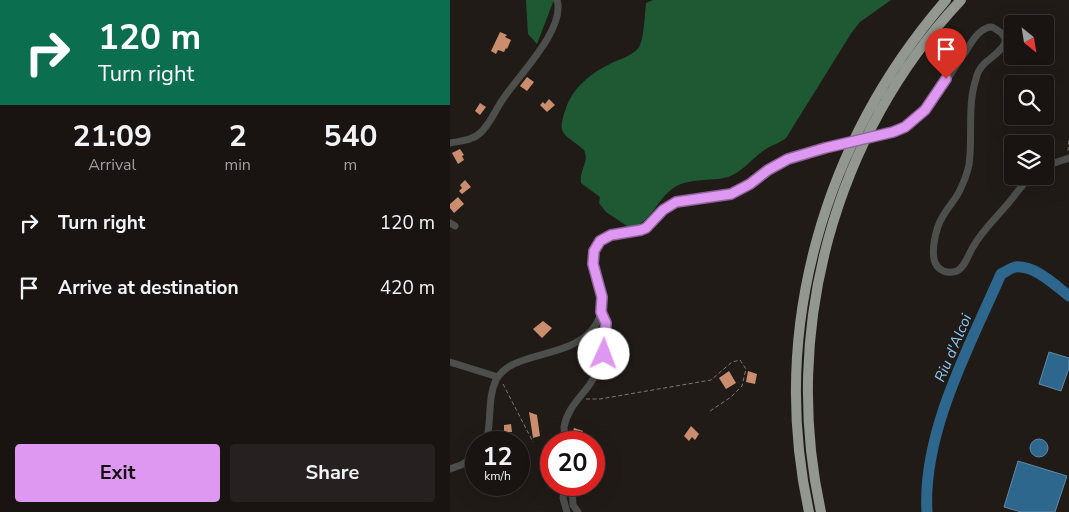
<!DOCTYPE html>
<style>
body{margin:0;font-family:"Nunito Sans",sans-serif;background:#262120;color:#f1f3f6;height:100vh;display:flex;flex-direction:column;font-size:19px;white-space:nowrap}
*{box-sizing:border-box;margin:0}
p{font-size:16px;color:#9f9e9f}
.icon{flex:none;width:28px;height:28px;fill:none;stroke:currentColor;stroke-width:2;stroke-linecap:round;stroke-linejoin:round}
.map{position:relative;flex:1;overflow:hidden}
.sheet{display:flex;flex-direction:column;background:#191412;width:450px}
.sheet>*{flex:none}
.hud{background:#0b6e4f;color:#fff;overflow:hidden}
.needle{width:32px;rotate:150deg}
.fabs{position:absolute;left:554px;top:15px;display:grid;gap:10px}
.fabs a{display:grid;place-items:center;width:50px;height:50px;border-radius:5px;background:#191412;box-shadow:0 5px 20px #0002,0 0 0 1px #373332;font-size:25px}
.speed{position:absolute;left:15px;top:431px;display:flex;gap:10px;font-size:25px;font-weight:700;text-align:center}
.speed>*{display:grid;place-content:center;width:65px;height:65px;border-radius:50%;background:#191412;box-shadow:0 5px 20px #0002,0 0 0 1px #373332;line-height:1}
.speed small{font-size:12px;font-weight:400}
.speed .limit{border:8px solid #d22;background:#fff;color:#111}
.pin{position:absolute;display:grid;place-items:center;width:42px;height:42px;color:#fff;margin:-51px -21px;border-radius:50% 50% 50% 0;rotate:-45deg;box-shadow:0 0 5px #0007}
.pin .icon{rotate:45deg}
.me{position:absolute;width:55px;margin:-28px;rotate:2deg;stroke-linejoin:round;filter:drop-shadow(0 0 4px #0008)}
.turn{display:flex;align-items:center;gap:18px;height:105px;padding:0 15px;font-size:22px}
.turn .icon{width:65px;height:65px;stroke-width:2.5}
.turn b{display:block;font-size:35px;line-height:42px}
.eta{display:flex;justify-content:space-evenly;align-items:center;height:85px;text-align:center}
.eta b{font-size:30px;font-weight:700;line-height:35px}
.action{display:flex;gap:10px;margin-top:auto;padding:10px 15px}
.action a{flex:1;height:58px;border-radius:5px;background:#df98f1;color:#111;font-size:20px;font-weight:700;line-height:58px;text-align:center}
.action a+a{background:#262120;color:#f1f3f6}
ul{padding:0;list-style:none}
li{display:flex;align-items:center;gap:15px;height:65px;padding:0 15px}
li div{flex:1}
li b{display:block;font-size:19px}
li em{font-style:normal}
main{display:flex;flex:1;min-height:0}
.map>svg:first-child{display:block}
.forest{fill:#1f5934}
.water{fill:#2e678e;stroke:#6289a3}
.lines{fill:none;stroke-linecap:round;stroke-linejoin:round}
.river{stroke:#2e678e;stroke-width:11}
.building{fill:#ca8d6e}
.path{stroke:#7d7875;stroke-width:1;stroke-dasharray:4 2.5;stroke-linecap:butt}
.minor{stroke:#4d4f4d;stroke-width:7}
.highway{stroke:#929790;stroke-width:10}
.route-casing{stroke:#91639d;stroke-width:12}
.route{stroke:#df98f1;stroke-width:9}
.labels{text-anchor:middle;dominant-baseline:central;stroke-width:5;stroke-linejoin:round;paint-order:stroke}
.water-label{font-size:15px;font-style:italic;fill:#88c8f7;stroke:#211b18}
</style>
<main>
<section class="sheet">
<div class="hud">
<div class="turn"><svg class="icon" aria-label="right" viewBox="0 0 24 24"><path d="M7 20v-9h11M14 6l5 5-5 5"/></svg><div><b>120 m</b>Turn right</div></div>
</div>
<div class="eta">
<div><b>21:09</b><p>Arrival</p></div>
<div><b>2</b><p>min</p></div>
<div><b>540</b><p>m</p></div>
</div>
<ul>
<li><svg class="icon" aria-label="right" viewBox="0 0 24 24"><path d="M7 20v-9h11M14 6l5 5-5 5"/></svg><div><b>Turn right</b></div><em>120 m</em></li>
<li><svg class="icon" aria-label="arrive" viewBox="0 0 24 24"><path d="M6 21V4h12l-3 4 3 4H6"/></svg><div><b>Arrive at destination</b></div><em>420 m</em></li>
</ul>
<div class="action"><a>Exit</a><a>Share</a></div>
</section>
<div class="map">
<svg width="619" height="512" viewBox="0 0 619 512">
<rect width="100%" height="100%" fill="#211b18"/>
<path class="forest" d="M 76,0 L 108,0 L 103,2 L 87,44 L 78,34 Z
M 203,0 L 441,0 L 410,22 L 402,32 L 336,138 C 330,143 322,145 316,149 C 303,157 293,172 278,177 C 260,182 238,177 222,189 C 207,200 200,224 180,228 L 156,212 L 149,203 L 150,197 L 131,183 C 129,169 140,162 134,150 C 114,132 106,137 116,108 C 123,88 140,74 158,65 C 168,59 185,56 190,45 C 194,37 195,13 196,3 Z"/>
<path class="water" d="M 599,352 L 619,358 L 619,368 L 611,391 L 589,384 Z
M580 448a9 9 0 1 1 18 0a9 9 0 1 1-18 0Z
M 568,461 L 617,476 L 605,512 L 571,512 L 554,507 Z"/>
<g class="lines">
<path class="river" d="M 477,512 C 472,433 520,345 551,274 C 555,272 561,268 565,267 C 585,265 605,285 619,296"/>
</g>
<path class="building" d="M 50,32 L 57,35 L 55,37 L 61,40 L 57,49 L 56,48 L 54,52 L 48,50 L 46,54 L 41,51 Z
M 77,77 L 84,82 L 77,91 L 70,86 Z
M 99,99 L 105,105 L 97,112 L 90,105 L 93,102 L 95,104 Z
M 30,103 L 36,107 L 30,115 L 25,111 Z
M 10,149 L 14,155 L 12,156 L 14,160 L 8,164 L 2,153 Z
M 15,180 L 21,187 L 12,194 L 9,191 L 12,188 L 10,185 Z
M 8,197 L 14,204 L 4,213 L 0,208 L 0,204 Z
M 93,321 L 102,328 L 92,338 L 83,329 Z
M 140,353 L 146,360 L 135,369 L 129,360 Z
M 279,371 L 286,383 L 276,389 L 269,378 Z
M 298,371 L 307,374 L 305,384 L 296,382 Z
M 79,412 L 87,415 L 90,436 L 83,438 Z
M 61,424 L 62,432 L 54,432 L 54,425 Z
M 241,426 L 249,434 L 245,440 L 242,437 L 239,441 L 234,436 Z
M 124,428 L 133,431 L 130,440 L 121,437 Z"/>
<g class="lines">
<path class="path" d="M 618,151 L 619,139
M 53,384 L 83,442
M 136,399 L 150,399 L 261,380 L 282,362 L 290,360 L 296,369 L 292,386 L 281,397 L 260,411"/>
<path class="minor" d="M 0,143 C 10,141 21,141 29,134 C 40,125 45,110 53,99 C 68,76 116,29 107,0
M 595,166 L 619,158
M 0,223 L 5,226
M 0,362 L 48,377
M 36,442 C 42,423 37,399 46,380 C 61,351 116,359 141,331 C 169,300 129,269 147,244 C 157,230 176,236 190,231 C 204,225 210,208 225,202 C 243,195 264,201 282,194 C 303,185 319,166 341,158 C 366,149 393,144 419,138 C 432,135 445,133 457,126 C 479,112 499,75 514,54 C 520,45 526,32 537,28 C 541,26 543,27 547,30 C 568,42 543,55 534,64 C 530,68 527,73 526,79 C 517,105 523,137 519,165 C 517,174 513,184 509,192 C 505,200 498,207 493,216 C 486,227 477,260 490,269 C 495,273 501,273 507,271 C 515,267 518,255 523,247 C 531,232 544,220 555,207 C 564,197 571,186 581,176
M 116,442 C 115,438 114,432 114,427 C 117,409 130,398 140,384 C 154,364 160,335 151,313
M 0,469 L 11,465 L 26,456
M 115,485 L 113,498 L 117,512
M 122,485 L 123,505 L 128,512"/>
<path class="highway" d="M 359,512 C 319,328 374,141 496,0
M 371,512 C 331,331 384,135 511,0"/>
</g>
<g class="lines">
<g class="route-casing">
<path id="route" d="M 154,354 L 156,323 L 151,312 L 152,297 L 143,264 L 144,251 L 150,241 L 161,235 L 191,230 L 196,228 L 213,210 L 226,202 L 281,194 L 300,184 L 318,170 L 338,159 L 375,148 L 443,132 L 455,127 L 475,110 L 496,79"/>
</g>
<use href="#route" class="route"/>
</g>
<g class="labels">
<g class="water-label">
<text transform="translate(503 348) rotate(-67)">Riu d'Alcoi</text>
</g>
</g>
</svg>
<div class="fabs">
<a><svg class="needle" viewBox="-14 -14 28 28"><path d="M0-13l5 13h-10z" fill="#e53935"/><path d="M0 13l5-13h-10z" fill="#9f9e9f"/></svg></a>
<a><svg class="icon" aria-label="search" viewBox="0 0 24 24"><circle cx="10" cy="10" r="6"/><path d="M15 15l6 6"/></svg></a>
<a><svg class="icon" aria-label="layers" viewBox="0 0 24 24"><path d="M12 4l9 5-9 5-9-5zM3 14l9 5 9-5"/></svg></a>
</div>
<div class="speed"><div>12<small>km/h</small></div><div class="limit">20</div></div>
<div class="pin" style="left:496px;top:79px;background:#d93025"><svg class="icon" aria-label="arrive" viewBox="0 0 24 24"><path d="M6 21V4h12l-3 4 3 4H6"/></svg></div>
<svg class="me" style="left:154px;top:354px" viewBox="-20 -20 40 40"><circle r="19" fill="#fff"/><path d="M0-13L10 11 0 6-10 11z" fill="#df98f1"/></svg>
</div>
</main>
